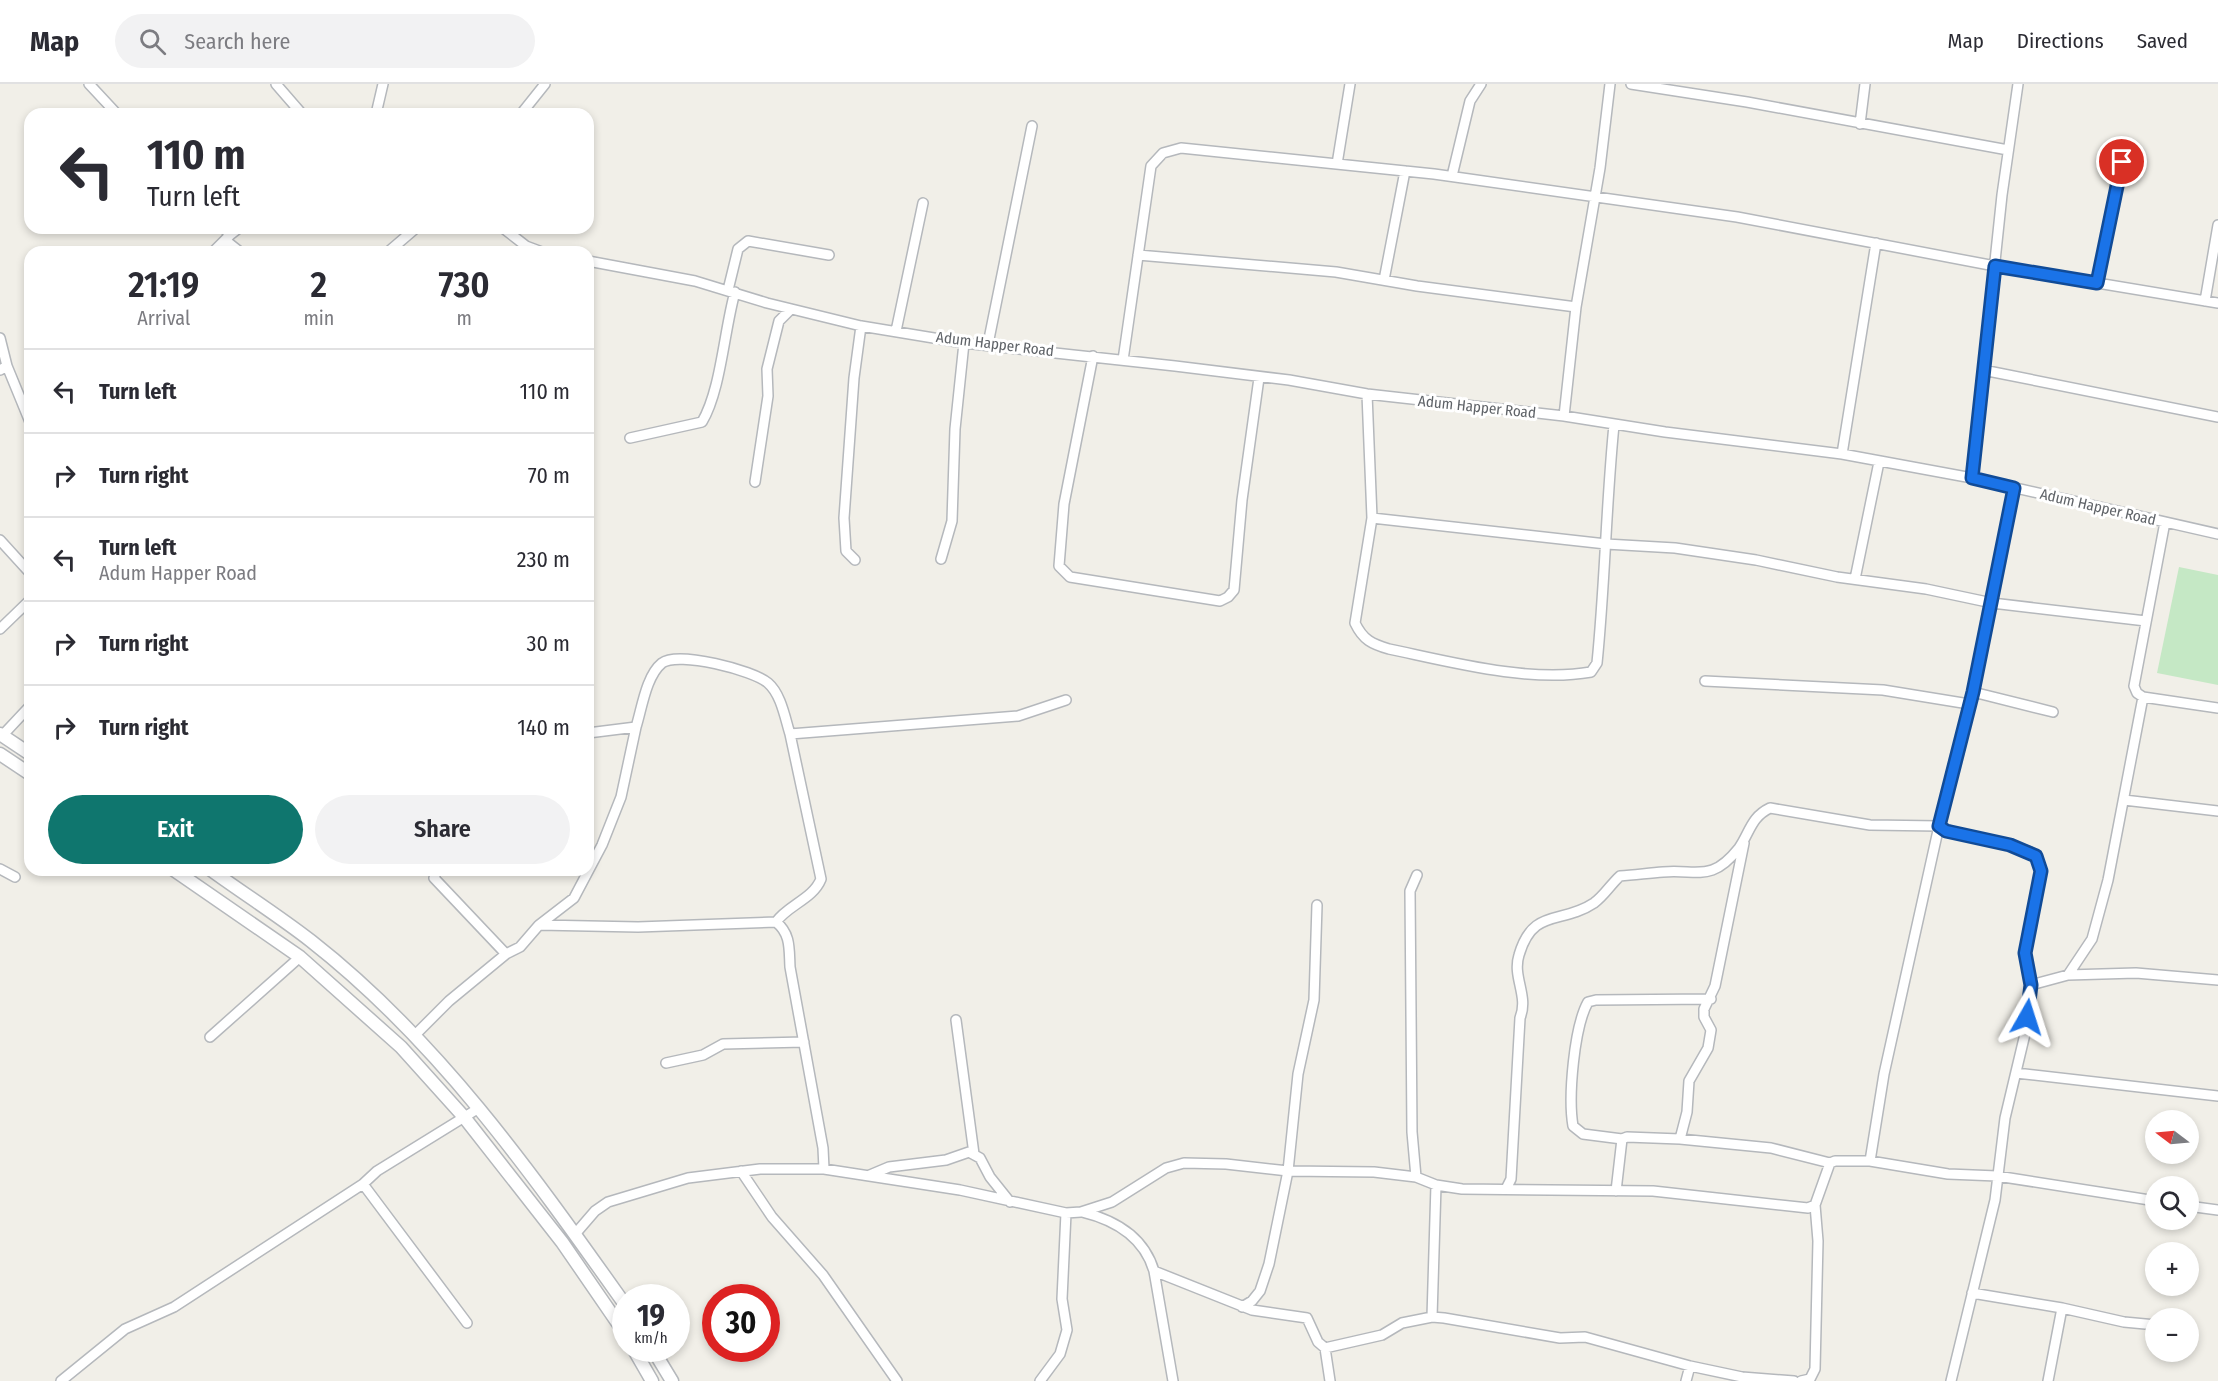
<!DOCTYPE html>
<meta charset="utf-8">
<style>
body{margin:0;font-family:"Fira Sans Condensed",sans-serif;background:#f2f2f3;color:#2b2b33;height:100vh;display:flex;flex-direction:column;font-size:22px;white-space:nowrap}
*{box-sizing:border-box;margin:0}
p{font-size:20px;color:#7c7c81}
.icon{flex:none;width:33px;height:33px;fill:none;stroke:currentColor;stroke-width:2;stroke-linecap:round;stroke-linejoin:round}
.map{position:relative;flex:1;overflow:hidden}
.drawer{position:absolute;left:24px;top:162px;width:570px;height:630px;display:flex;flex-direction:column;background:#fff;border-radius:18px;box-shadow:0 3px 9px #0003}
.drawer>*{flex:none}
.top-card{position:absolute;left:24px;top:24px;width:570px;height:126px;border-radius:18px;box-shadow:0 3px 9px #0003;background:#fff;color:#2b2b33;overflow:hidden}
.needle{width:39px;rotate:286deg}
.fabs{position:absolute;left:2145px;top:1026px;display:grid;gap:12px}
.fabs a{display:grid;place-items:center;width:54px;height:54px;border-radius:50%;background:#fff;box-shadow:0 3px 9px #0003;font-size:30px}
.speed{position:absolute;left:612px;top:1200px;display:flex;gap:12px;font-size:30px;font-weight:700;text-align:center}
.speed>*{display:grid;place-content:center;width:78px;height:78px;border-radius:50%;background:#fff;box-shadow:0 3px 9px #0003;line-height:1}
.speed small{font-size:15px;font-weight:400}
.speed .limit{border:9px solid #d22;background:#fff;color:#111}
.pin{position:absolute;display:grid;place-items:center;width:51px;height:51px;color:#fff;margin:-26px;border:3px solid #fff;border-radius:50%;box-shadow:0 2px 6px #0007}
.me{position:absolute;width:66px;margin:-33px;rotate:6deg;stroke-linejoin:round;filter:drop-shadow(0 0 4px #0008)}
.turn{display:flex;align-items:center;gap:21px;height:126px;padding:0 24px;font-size:27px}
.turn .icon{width:78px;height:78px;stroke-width:2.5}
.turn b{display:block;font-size:42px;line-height:51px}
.eta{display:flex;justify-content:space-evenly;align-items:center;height:102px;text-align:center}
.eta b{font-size:36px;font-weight:600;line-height:42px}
.button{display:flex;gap:12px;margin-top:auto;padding:12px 24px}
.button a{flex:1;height:69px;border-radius:36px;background:#0f766e;color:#fff;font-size:24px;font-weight:600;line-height:69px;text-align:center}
.button a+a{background:#f2f2f3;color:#2b2b33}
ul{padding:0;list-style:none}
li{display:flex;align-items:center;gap:18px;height:84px;padding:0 24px;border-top:2px solid #e1e1e2}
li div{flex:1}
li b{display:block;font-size:22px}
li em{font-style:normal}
header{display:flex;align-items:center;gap:36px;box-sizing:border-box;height:84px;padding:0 30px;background:#fff;border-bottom:2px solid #e1e1e2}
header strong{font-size:28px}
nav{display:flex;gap:33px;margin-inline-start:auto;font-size:21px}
.search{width:420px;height:54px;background:#f2f2f3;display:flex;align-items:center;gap:15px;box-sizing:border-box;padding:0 21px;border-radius:33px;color:#7c7c81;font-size:22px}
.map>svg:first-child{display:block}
.green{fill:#c5e8c5}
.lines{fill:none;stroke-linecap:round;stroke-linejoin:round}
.minor-casing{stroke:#b5b8bc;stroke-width:12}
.tertiary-casing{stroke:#b5b8bc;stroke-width:15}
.minor{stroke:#fff;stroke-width:9}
.tertiary{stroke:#fff;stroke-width:12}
.route-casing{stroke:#114b97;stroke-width:15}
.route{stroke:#1a73e8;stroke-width:10}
.labels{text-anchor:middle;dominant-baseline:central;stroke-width:6;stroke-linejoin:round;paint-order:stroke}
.street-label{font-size:15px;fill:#5f6368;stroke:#fff}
</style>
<header>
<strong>Map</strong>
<div class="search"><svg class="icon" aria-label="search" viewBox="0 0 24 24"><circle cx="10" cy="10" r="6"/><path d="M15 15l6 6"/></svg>Search here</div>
<nav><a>Map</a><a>Directions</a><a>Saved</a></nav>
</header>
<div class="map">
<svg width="2218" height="1297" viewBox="0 0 2218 1297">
<rect width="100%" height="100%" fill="#f1efe8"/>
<path class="green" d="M 2179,483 L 2218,491 L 2218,601 L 2157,589 Z"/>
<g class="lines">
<g class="minor-casing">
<path id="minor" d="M 89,0 L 117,30
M 276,0 L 302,30
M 1631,0 L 1747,18 L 2008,66
M 376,30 L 383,0
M 521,30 L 545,0
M 1860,40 L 1865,0
M 1337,80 L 1350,0
M 1452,92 L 1470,17 L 1481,0
M 224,144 L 230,151 L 239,144
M 503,144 L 526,162 L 542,168
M 225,156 L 240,168
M 213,168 L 230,151
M 388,168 L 416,144
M 1138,171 L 1336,188 L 1417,202 L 1576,223
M 588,177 L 695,197 L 767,219 L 861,242 L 964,259 L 1175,282 L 1289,296 L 1367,310 L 1564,332 L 1665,348 L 1842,370 L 1972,394 L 2218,450
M 1384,196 L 1405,87
M 2097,199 L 2126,59
M 728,206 L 738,165 L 748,157 L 829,171
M 2205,217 L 2218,141
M 896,247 L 923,119
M 0,254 L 7,282 L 0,286
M 988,260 L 1032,42
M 1093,272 L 1064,420 L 1059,482 L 1070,493 L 1220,517 L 1228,513 L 1234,506 L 1242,416 L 1259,294
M 1123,276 L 1151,82 L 1163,69 L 1181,64 L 1434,90 L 1737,133 L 1995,182 L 2218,219
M 7,282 L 30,338
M 1983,286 L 2218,333
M 1367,310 L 1372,434 L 1355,539 C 1363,556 1372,560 1389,565 C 1451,578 1529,599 1591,588 L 1597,579 C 1605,500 1606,421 1614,341
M 1564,332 L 1576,223 L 1600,84 L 1610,0
M 630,354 L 702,338 C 721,306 724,247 735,208
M 1842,370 L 1876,159
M 1972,394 L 2002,111 L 2018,0
M 755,398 L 768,312 L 767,285 L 779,237 L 791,225
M 1372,434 L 1606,460 L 1675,464 L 1756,476 L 1837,493 L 1926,505 L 1992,519 L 2146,537
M 2165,438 L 2134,602 L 2137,609 L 2143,613 L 2218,624
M 0,456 L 30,489
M 941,475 L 952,437 L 955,345 L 964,259
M 855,476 L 846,467 L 844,434 L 854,294 L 861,242
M 1855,495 L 1879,378
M 0,545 L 30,516
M 1705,597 L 1883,606 L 1969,620
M 1973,608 L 2053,628
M 588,649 L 636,643 C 642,624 646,592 662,579 C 678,567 753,586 768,599 C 781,610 785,634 790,650 L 1018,632 L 1066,616
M 2,652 L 30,622
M 2124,716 L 2218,727
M 0,785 L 15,793
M 437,786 L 434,794 L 506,870
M 776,838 C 788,821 813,815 821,795 L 790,650
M 539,841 L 638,843 L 776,838 C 791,850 789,865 790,883 L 823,1064 L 824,1085
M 2068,891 L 2092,855 L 2108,796 L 2143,613
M 2031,901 L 2068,891 L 2136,889 L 2218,896
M 956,936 L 974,1070
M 414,952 L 449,917 L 506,870 L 520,863 L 539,841 L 574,814 L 602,761 L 621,713 L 636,643
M 210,953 L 300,873
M 666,979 L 703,971 L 723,960 L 804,958
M 2016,989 L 2218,1012
M 1622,1055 L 1583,1050 L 1573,1042 C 1568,1013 1574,943 1588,918 L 1596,916 L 1711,915
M 1680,1055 L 1687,1028 L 1689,997 L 1708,964 L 1711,946 L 1704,933 L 1704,925 L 1715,902 L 1744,759
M 1870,1077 L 1884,990 L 1939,742 L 1973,608 L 2014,404
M 741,1087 L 772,1133 L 823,1191 L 897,1297
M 870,1091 L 889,1083 L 946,1076 L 969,1068 L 980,1074 L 990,1093 L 1010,1118
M 1416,1093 L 1412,1048 L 1410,807 L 1417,791
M 363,1100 L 467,1239
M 1506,1105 L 1511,1095 L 1520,934 C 1529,912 1512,893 1519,871 C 1533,823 1561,841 1594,819 C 1604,812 1611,800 1620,792 C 1635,791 1649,789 1663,788 C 1698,785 1711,799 1739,764 C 1750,748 1751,733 1770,724 L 1870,741 L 1939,742 L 1957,750 L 1994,757 L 2031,768 L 2036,772 L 2041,787 L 2027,854 L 2026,869 L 2031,901 L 2025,950 L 2005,1034 L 1995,1116 L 1951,1297
M 1616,1107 L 1622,1055 L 1627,1053 L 1680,1055 L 1771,1064 L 1830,1079
M 2188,1122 L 2218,1126
M 1082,1128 C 1115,1136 1144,1153 1154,1187 L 1252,1226 L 1307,1234 L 1318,1258 L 1325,1264 L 1382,1251 L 1402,1239 L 1432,1233 L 1444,1234 L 1560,1254 L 1585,1253 L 1690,1282 L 1742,1293 L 1794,1297
M 576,1149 L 595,1127 L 608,1118 L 688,1094 L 760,1085 L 824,1085 L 960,1106 L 1066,1129 L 1081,1128 L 1112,1118 L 1166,1084 L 1184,1079 L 1226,1080 L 1288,1087 L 1374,1088 L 1416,1093 L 1436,1101 L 1462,1105 L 1653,1107 L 1808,1124 L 1815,1121 L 1830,1079 L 1835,1077 L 1870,1077 L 1948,1090 L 1997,1092 L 2156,1117
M 1154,1187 L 1173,1297
M 1972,1209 L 2062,1224 L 2048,1297
M 1242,1223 L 1252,1217 L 1260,1207 L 1269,1180 L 1288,1087 L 1298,990 L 1314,916 L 1317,821
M 2062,1224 L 2124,1238 L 2156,1241
M 1432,1233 L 1436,1101
M 1325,1264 L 1330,1297
M 61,1297 L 125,1245 L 174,1223 L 363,1100 L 377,1087 L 479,1024
M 1040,1297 L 1060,1270 L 1067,1246 L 1062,1215 L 1066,1129
M 1686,1297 L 1690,1282
M 1801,1297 L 1810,1295 L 1815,1285 L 1818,1157 L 1815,1121"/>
</g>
<g class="tertiary-casing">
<path id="tertiary" d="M 0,650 L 30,670
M 0,670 L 30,690
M 174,786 L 300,873 L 401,963 L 464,1033 L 562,1158 L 626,1251
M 211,786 C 244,810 279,832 311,857 C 439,957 533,1091 626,1222
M 633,1264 L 652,1297
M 652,1264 L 672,1297"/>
</g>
<use href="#minor" class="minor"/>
<use href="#tertiary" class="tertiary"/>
</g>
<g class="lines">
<g class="route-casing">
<path id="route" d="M 2027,933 L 2031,901 L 2025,869 L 2041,787 L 2036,772 L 2010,761 L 1946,747 L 1939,742 L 1973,608 L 2014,404 L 1972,394 L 1995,182 L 2097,199 L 2122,78"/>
</g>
<use href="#route" class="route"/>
</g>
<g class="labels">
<g class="street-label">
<text transform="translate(995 260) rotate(7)">Adum Happer Road</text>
<text transform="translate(1477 323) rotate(6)">Adum Happer Road</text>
<text transform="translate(2098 423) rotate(13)">Adum Happer Road</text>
</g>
</g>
</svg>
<div class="fabs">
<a><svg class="needle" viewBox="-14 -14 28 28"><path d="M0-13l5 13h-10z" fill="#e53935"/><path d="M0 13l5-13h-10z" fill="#7c7c81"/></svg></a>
<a><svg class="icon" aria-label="search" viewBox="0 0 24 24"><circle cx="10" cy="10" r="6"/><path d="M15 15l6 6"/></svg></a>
<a>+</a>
<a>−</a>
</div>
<div class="speed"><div>19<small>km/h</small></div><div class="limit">30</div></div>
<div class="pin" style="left:2122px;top:78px;background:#d93025"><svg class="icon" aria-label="arrive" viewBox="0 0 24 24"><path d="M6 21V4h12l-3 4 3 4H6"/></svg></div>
<svg class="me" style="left:2027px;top:933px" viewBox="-20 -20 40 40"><path d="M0-17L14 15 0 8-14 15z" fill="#1a73e8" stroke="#fff" stroke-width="4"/></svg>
<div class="top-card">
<div class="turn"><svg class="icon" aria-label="left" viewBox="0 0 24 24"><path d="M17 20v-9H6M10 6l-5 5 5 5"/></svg><div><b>110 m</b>Turn left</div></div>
</div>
<section class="drawer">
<div class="eta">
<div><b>21:19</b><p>Arrival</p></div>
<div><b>2</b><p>min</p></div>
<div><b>730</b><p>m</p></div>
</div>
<ul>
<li><svg class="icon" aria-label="left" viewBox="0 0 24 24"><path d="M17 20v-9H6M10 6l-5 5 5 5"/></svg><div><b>Turn left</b></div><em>110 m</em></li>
<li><svg class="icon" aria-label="right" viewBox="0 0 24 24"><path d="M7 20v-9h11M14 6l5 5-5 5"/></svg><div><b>Turn right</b></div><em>70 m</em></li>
<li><svg class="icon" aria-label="left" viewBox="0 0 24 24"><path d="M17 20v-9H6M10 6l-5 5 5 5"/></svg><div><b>Turn left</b><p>Adum Happer Road</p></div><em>230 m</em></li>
<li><svg class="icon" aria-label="right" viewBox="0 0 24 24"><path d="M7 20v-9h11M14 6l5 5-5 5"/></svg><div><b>Turn right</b></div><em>30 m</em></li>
<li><svg class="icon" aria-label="right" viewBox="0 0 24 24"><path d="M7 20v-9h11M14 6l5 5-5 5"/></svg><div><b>Turn right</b></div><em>140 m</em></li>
</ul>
<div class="button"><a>Exit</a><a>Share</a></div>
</section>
</div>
